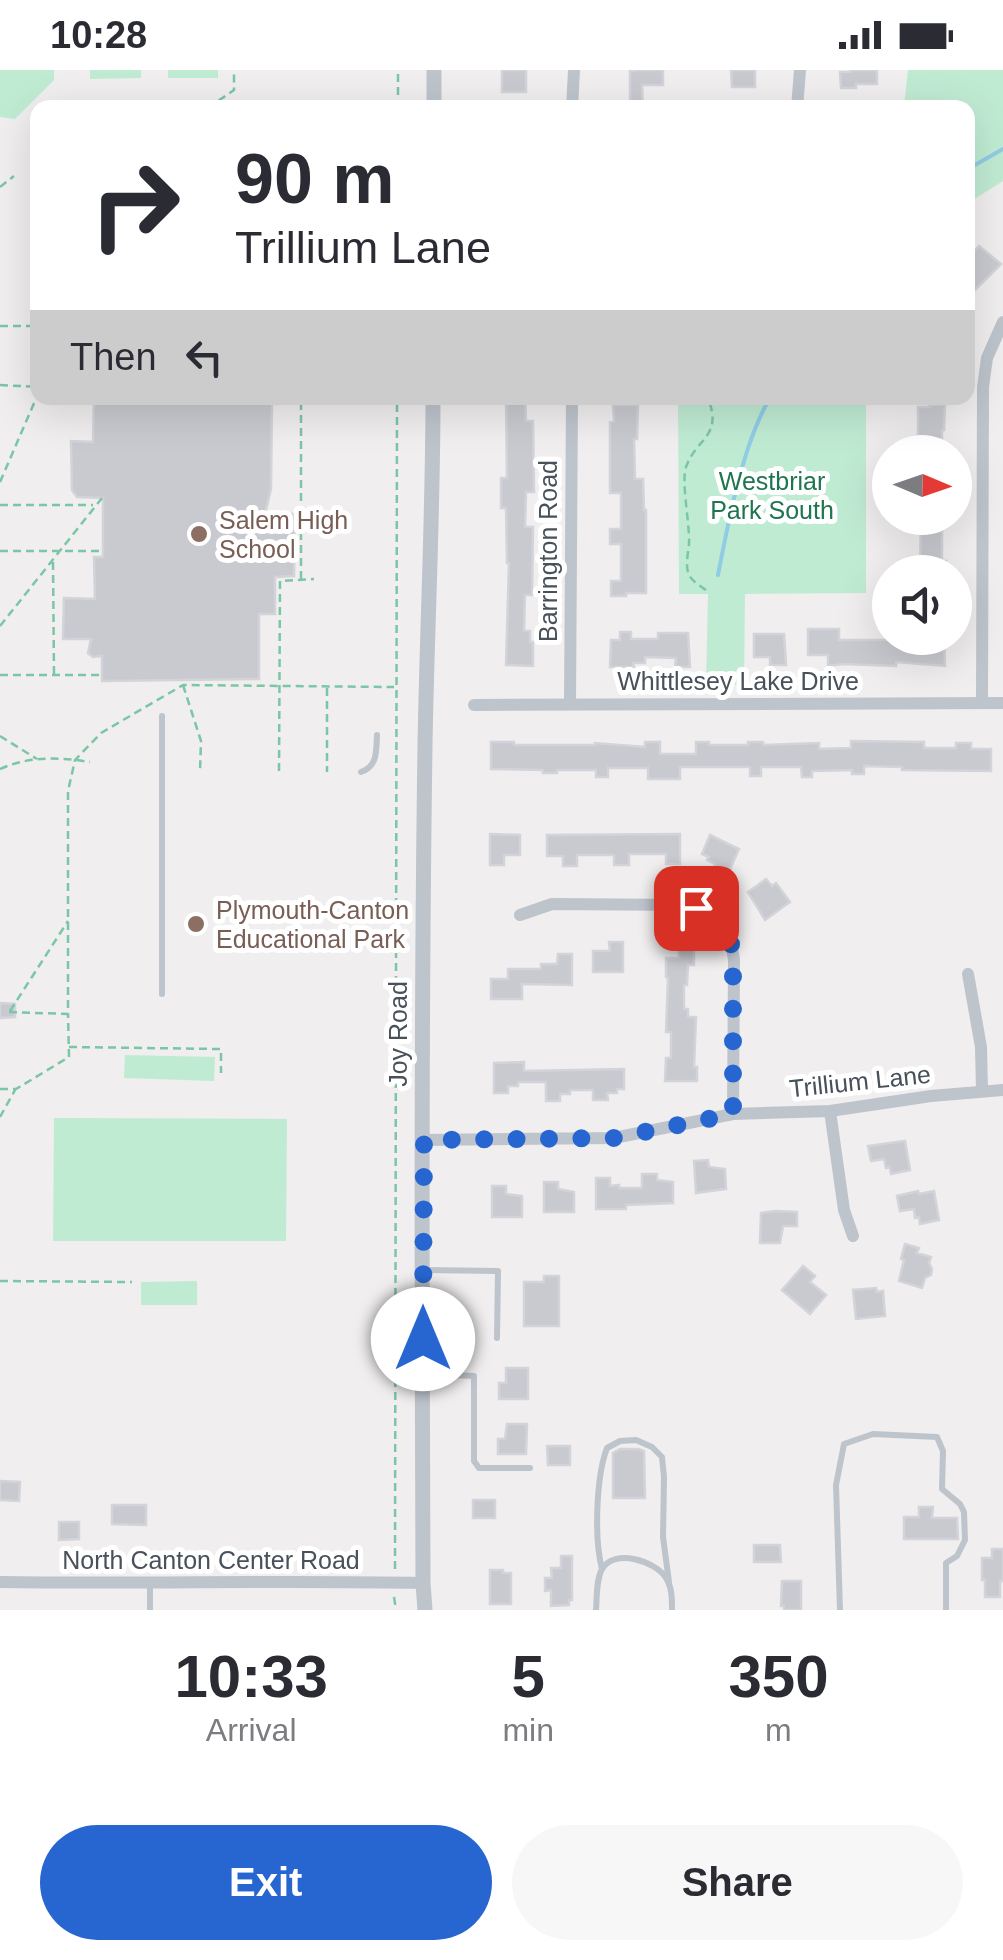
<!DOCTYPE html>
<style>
body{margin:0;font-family:Helvetica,sans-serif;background:#f7f7f7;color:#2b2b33;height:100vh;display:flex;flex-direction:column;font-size:38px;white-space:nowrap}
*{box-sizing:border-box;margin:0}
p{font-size:32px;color:#7c7c81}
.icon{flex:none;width:55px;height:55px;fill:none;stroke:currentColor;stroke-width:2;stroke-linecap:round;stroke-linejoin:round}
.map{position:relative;height:1540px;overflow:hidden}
.details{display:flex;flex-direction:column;background:#fff;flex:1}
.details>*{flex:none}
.hud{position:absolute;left:30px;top:30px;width:945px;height:305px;border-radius:20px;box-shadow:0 10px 40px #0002;background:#fff;color:#2b2b33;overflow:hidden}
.needle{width:65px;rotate:92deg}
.buttons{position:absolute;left:872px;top:365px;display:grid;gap:20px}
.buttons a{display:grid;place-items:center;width:100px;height:100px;border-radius:50%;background:#fff;box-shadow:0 10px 40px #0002;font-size:50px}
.pin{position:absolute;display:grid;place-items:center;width:85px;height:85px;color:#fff;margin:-42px;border-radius:20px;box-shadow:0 5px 15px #0006}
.me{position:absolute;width:110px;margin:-55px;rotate:0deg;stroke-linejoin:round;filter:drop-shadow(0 0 8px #0008)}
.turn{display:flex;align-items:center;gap:35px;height:210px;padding:0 40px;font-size:45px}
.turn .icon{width:130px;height:130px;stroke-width:2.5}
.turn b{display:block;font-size:70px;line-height:85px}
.then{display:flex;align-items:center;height:95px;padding:0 40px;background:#0003;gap:20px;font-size:38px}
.eta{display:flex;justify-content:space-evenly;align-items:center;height:170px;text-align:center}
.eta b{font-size:60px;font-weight:700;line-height:70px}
.action{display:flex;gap:20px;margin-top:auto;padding:20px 40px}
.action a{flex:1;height:115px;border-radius:60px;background:#2766d1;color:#fff;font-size:40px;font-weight:700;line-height:115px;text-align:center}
.action a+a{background:#f7f7f7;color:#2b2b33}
.status{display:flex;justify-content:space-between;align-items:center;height:70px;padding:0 50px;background:#fff;direction:ltr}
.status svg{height:28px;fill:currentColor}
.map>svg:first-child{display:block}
.green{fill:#c0ebd3}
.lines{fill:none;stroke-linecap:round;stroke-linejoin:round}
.stream{stroke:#90cde4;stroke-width:4}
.building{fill:#c9cad0;stroke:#d2d4d9;stroke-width:2.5}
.path{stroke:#7ac6a6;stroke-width:2.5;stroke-dasharray:8 5;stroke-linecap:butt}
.service{stroke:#bec4cc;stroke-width:6}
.minor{stroke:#bec4cc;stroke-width:12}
.tertiary{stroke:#bec4cc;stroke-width:15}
.route{stroke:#2766d1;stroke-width:18;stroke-dasharray:0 32.4}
.education-dot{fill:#8d6e63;stroke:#fff;stroke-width:4}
.labels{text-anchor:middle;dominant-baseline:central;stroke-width:10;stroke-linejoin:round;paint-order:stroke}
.park-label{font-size:25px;fill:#1e7550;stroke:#fff}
.education-label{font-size:25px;fill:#785e54;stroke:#fff;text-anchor:start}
.street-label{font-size:25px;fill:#48505a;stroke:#fff}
</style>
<div class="status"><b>10:28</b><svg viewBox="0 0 49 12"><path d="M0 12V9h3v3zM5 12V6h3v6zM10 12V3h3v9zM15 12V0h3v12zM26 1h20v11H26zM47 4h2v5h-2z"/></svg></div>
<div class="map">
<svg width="1003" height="1540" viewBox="0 0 1003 1540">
<rect width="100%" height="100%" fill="#f0eeee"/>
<path class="green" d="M 0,0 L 54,0 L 54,10 L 15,49 L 0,47 Z
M 90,0 L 141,0 L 141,8 L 90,9 Z
M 168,0 L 218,0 L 218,8 L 168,8 Z
M 908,0 L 1003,0 L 1003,111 L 968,133 L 968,38 L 904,37 Z
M 678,328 L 866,328 L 866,523 L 745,524 L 744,615 L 706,615 L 708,524 L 679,524 Z
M 125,985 L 215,987 L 214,1011 L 124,1008 Z
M 54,1048 L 287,1049 L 286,1171 L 53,1171 Z
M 197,1211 L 197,1235 L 141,1235 L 141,1212 Z"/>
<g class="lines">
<path class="stream" d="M 968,99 L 1003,79
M 718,505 C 728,453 743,373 770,328"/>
</g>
<path class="building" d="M 502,0 L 526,0 L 526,22 L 502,22 Z
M 638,0 L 663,0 L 663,15 L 642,15 L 643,38 L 630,38 L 630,1 Z
M 731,0 L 755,0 L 755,17 L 732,17 Z
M 851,0 L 877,0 L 877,14 L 856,14 L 856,18 L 841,18 L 840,2 L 851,2 Z
M 979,176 L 1001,194 L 975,220 L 968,213 L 968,188 Z
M 94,328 L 272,328 L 271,419 L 265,444 L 295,444 L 294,506 L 275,507 L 275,544 L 259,544 L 259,609 L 102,611 L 102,586 L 93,587 L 88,583 L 91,569 L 63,569 L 64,528 L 95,529 L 94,487 L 103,487 L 103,428 L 77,427 L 72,420 L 71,371 L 93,372 Z
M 506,328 L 525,328 L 526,351 L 533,351 L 534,422 L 526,422 L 525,457 L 533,457 L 532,525 L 525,525 L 524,561 L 530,561 L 530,572 L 533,572 L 533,596 L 506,595 L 509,493 L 507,493 L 506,438 L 501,438 L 501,408 L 507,408 Z
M 613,335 L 638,335 L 637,369 L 634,369 L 635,409 L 643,409 L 644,440 L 646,440 L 646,523 L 626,523 L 626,526 L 611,526 L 611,511 L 621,511 L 621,474 L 610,474 L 610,459 L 621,459 L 621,423 L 610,423 L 610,352 L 614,351 Z
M 929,335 L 945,335 L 944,360 L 942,360 L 942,370 L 918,370 L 918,337 L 930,337 Z
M 921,448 L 942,448 L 942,491 L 946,491 L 946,502 L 920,502 Z
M 808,559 L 839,559 L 839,570 L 909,570 L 944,568 L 945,596 L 896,592 L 896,596 L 843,594 L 828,596 L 828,585 L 808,585 Z
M 620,562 L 631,562 L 631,569 L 658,569 L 658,563 L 688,563 L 690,597 L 675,597 L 676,588 L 645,587 L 645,593 L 633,593 L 634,597 L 610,597 L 611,570 L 620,570 Z
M 754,564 L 784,564 L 786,595 L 770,595 L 770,587 L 754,587 Z
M 851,671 L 924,672 L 924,678 L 956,678 L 956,673 L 971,673 L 971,679 L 991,679 L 991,701 L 902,700 L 902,697 L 864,696 L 864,704 L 852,704 L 852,700 L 812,701 L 812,707 L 802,707 L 801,697 L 761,697 L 761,706 L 750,706 L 750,697 L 680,697 L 680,709 L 648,709 L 648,698 L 608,698 L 608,707 L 596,707 L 596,700 L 557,700 L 557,703 L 543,703 L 543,700 L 491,699 L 491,672 L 514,672 L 514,675 L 595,675 L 595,673 L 645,677 L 645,672 L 660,672 L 660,684 L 696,684 L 696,672 L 709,672 L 709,675 L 748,675 L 748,672 L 763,672 L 763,675 L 819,673 L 819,679 L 851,678 Z
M 490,764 L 520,765 L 520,785 L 504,785 L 504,795 L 490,795 Z
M 680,764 L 680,794 L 666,794 L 666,784 L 629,784 L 629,795 L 614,795 L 614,785 L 577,785 L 577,796 L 563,796 L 563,786 L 547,786 L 547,765 Z
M 710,765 L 739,779 L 726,808 L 712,801 L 715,794 L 707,790 L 709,787 L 702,784 Z
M 766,809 L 772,816 L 776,813 L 790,832 L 765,850 L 748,822 Z
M 609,872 L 623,872 L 623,902 L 593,902 L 593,881 L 610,881 Z
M 679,879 L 694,880 L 694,895 L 688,895 L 687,915 L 684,915 L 684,939 L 688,939 L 688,947 L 696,947 L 694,997 L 697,997 L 697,1011 L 665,1011 L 666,988 L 671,988 L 671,962 L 666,962 L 668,908 L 666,907 L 666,888 L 679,888 Z
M 558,884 L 572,884 L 572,915 L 522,914 L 522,929 L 491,929 L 491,909 L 508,909 L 508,899 L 541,899 L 541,894 L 557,894 Z
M 0,933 L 15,934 L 15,947 L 0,948 Z
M 524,992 L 524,1001 L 624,999 L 624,1019 L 617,1019 L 617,1023 L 607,1023 L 608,1030 L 593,1030 L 593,1020 L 570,1020 L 570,1024 L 560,1024 L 560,1031 L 546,1031 L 546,1012 L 518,1012 L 518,1016 L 508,1016 L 508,1023 L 494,1023 L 494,993 Z
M 905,1071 L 910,1100 L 891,1104 L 890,1097 L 886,1098 L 884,1089 L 871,1091 L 868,1076 Z
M 708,1090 L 709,1097 L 725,1099 L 726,1119 L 696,1123 L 694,1091 Z
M 642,1104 L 657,1104 L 657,1110 L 673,1112 L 673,1133 L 626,1135 L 626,1139 L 596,1139 L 596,1108 L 610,1108 L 610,1116 L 619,1115 L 619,1118 L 642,1118 Z
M 544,1112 L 558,1112 L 558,1119 L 574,1122 L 574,1142 L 544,1142 Z
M 492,1116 L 506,1116 L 506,1124 L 522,1126 L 522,1147 L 492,1147 Z
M 918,1121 L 919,1124 L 934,1121 L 939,1150 L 920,1154 L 919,1147 L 915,1148 L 914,1139 L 900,1141 L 897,1126 Z
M 775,1141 L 797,1142 L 797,1156 L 783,1156 L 780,1173 L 760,1173 L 761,1143 Z
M 905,1174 L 919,1178 L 917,1183 L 931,1187 L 929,1193 L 932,1199 L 931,1205 L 925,1208 L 922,1218 L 899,1211 L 904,1190 L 901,1189 Z
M 803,1196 L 815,1206 L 810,1212 L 826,1225 L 810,1244 L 782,1220 Z
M 544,1206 L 559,1206 L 559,1256 L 524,1256 L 524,1212 L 544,1212 Z
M 876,1218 L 877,1222 L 883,1221 L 885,1246 L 856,1249 L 853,1220 Z
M 506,1298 L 528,1298 L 528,1329 L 499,1329 L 499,1313 L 506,1313 Z
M 507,1354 L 527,1354 L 526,1384 L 498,1384 L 498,1369 L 505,1369 Z
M 547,1376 L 570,1376 L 570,1395 L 548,1395 Z
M 620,1379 L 639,1379 L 644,1381 L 645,1428 L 613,1428 L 613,1383 Z
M 0,1411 L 20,1412 L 19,1431 L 0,1430 Z
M 473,1430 L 495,1430 L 495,1448 L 473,1448 Z
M 112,1435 L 146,1435 L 146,1455 L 112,1454 Z
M 919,1437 L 933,1437 L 932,1448 L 957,1448 L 958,1469 L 904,1469 L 904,1447 L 919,1447 Z
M 59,1452 L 79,1452 L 79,1469 L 59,1470 Z
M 754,1475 L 780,1475 L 781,1492 L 754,1492 Z
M 992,1479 L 1003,1479 L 1003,1511 L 1000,1511 L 1000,1527 L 985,1527 L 985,1510 L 982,1510 L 982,1488 L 992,1488 Z
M 561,1486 L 572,1486 L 572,1530 L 569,1530 L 569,1535 L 551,1536 L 551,1520 L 545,1521 L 545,1508 L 552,1508 L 551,1498 L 561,1498 Z
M 490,1500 L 503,1500 L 503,1503 L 511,1503 L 511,1534 L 490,1534 Z
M 782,1511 L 801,1511 L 801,1540 L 784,1540 L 784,1536 L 781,1536 Z"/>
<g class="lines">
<path class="path" d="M 208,38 L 234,20 L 234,0
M 398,38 L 398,0
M 0,117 L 14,106
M 0,256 L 38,256
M 0,315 L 38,317
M 0,412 L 38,324
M 0,435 L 93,435
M 0,481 L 103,481
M 53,492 L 54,605
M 301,509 L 301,328
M 706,520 C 700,516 693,512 689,505 C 685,496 688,484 689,474 C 690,454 681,412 686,397 C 697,367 723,367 708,328
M 0,556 L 102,428
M 0,605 L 102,605
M 183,615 L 201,671 L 200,701
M 327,618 L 327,702
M 0,666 L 37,689
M 0,699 C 29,686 59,687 90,692
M 279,701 L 280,511 L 314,509
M 10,941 L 68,851
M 9,942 L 68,944 L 68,721 L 75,690 L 101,663 L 183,615 L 394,617
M 69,977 L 221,979 L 221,1003
M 0,1019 L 16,1019 L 69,987 L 68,944
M 0,1047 L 15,1020
M 0,1211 L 132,1212
M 395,1499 L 397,328
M 394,1527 L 396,1540"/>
<path class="service" d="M 162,646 L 162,924
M 361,702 C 378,696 376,681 377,665
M 424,1200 L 498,1201 L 497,1268
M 424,1304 L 474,1306 L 474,1391 L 479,1398 L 530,1398
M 602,1499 C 594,1469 596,1407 607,1378 L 620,1371 L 636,1370 L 652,1377 L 662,1387 L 664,1407 L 663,1467 L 669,1512
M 150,1514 L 150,1540
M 596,1540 C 597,1528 596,1510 602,1499 C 614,1478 656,1491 666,1508 C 672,1517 672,1529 672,1540
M 840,1540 L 836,1415 L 844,1374 L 873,1364 L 937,1367 L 943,1381 L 942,1419 L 960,1434 L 964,1442 L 965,1470 L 957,1486 L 946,1493 L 946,1540"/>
<path class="minor" d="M 572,38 L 574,0
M 797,38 L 800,0
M 982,633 L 983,317 L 987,288 L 1003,252
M 570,634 L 572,328
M 474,635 L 1003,633
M 520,845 L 552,834 L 684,835 C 712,841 731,860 734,890 L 733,1044
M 968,904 L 981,977 L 982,1021
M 830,1041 L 844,1140 L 853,1166
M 423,1070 L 614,1068 L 733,1044 L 830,1041 L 931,1026 L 1003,1020
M 0,1512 C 141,1514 282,1510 423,1513"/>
<path class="tertiary" d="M 434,38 L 434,0
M 425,1540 L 423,1513 C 422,1233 421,954 425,675 C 427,559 433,443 433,328"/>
</g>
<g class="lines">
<path class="route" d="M 423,1269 L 424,1070 L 614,1068 L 733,1044 L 733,880 C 727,860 715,847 696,838"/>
</g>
<g class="education-dot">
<circle cx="199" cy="464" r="10"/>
<circle cx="196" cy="854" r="10"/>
</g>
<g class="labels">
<g class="park-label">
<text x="772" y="411">Westbriar<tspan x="772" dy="29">Park South</tspan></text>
</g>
<g class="education-label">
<text x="219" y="450">Salem High<tspan x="219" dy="29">School</tspan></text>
<text x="216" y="840">Plymouth-Canton<tspan x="216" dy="29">Educational Park</tspan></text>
</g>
<g class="street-label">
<text transform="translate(548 481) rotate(-90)">Barrington Road</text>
<text x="738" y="611">Whittlesey Lake Drive</text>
<text transform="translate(398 964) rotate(-90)">Joy Road</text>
<text transform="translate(860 1011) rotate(-6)">Trillium Lane</text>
<text x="211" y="1490">North Canton Center Road</text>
</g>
</g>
</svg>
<div class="buttons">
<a><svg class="needle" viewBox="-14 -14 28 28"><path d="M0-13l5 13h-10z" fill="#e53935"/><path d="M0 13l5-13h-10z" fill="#7c7c81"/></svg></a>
<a><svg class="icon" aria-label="sound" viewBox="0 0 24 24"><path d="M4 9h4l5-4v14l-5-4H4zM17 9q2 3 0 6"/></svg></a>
</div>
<div class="pin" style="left:696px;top:838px;background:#d93025"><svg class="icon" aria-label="arrive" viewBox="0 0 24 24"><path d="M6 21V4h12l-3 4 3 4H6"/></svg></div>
<svg class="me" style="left:423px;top:1269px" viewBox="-20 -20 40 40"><circle r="19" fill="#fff"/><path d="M0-13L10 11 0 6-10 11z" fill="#2766d1"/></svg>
<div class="hud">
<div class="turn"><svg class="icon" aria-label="right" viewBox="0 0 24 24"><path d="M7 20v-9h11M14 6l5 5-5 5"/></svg><div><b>90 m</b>Trillium Lane</div></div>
<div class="then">Then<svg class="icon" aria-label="left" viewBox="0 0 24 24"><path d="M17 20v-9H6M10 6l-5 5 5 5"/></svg></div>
</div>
</div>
<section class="details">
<div class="eta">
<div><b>10:33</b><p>Arrival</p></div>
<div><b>5</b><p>min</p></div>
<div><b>350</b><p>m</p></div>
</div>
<div class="action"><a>Exit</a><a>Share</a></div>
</section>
